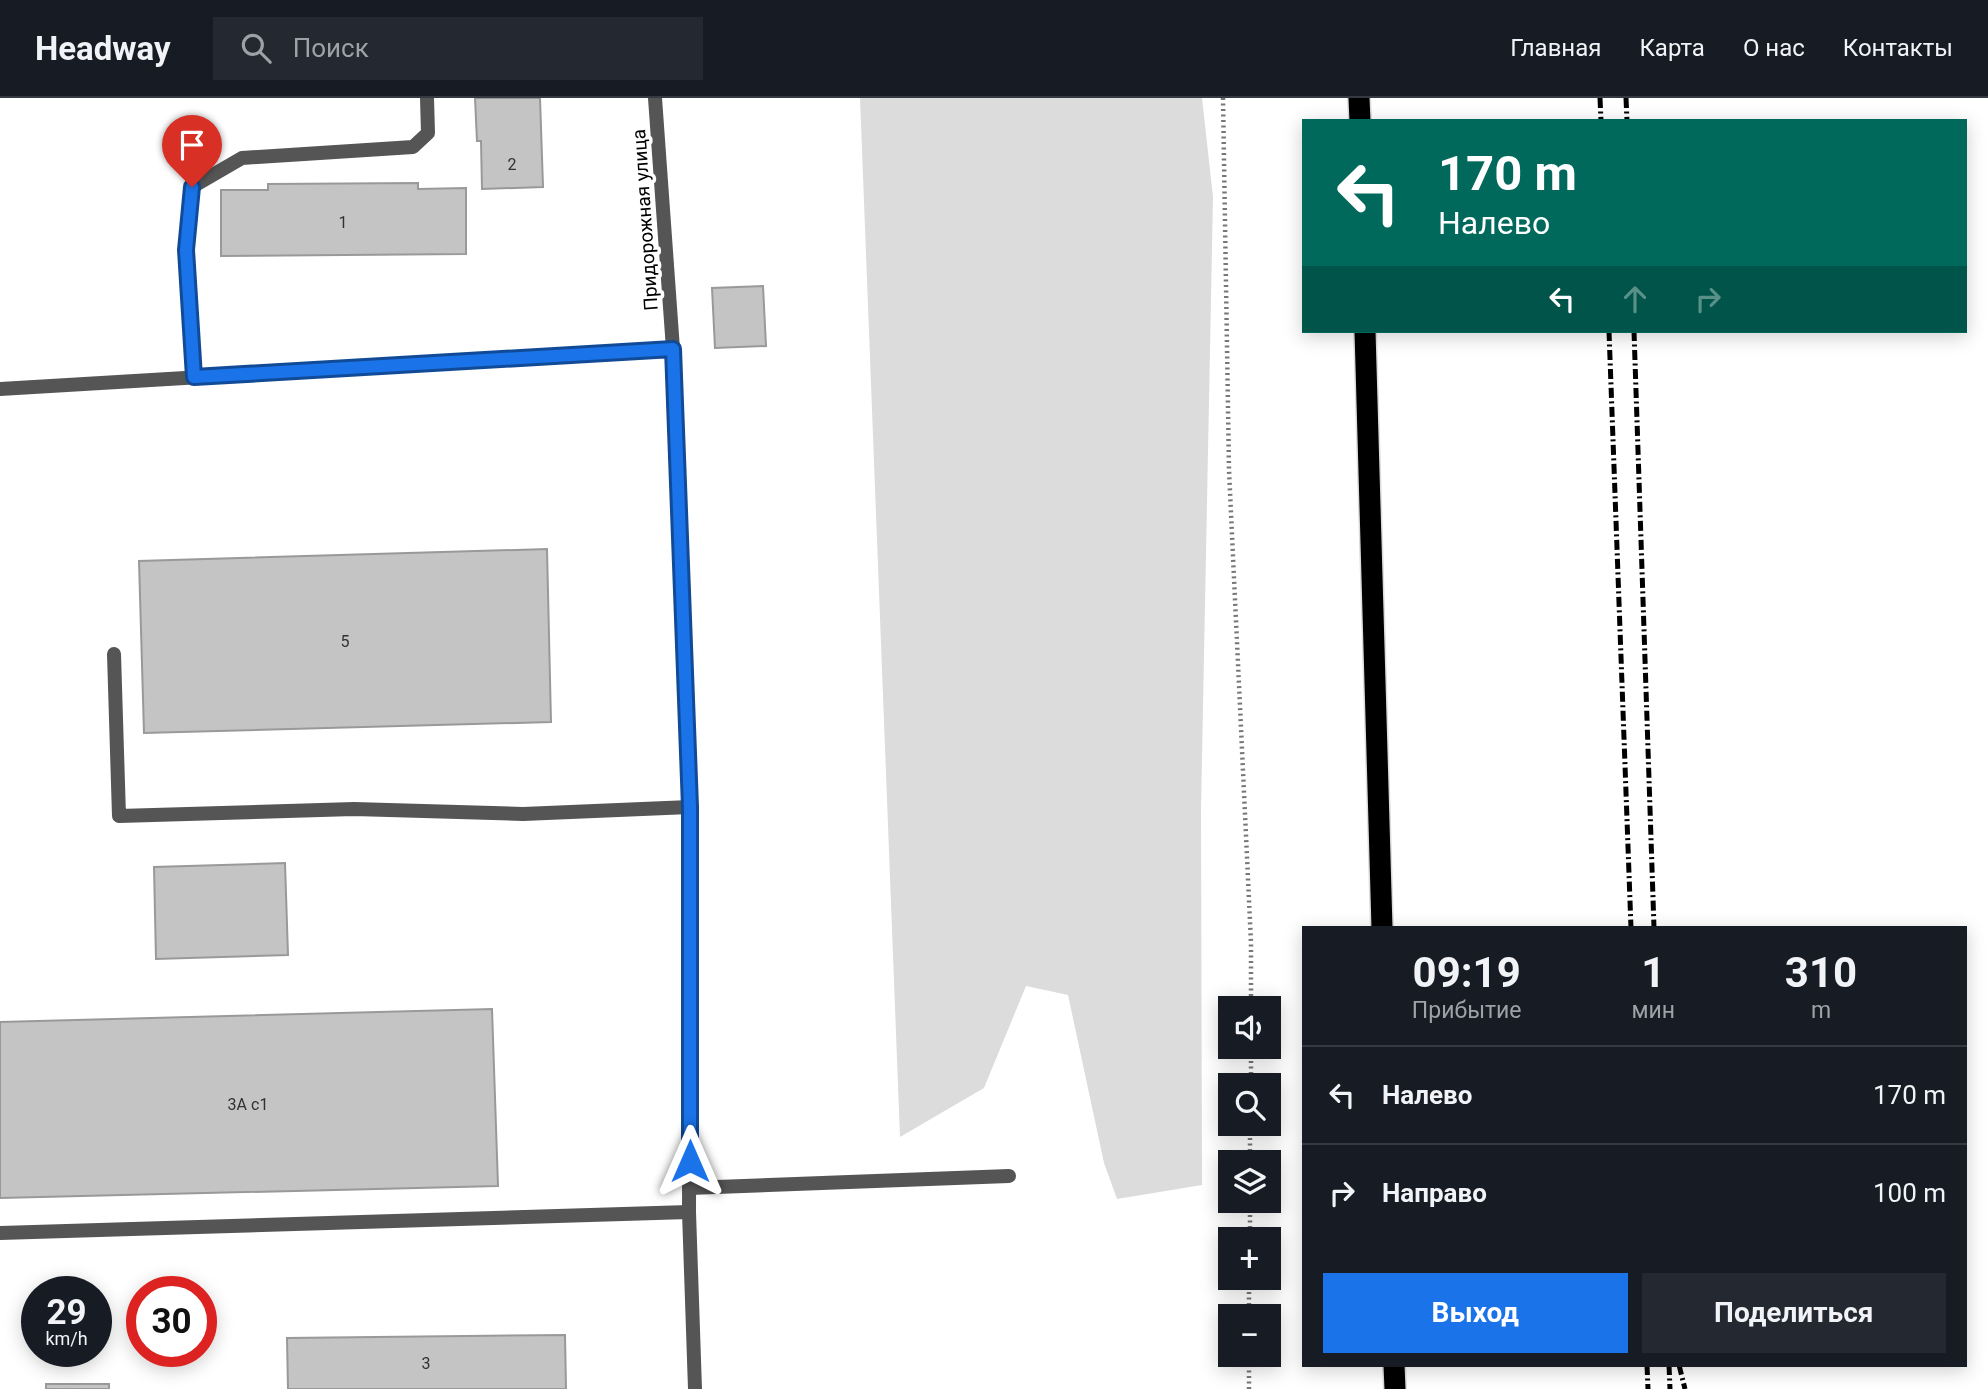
<!DOCTYPE html>
<html lang="ru">
<meta charset="utf-8">
<style>
body{margin:0;font-family:Roboto,sans-serif;background:#242831;color:#f1f3f6;height:100vh;display:flex;flex-direction:column;font-size:26px;white-space:nowrap}
*{box-sizing:border-box;margin:0}
p{font-size:23px;color:#9ea1a6}
.icon{flex:none;width:38px;height:38px;fill:none;stroke:currentColor;stroke-width:2;stroke-linecap:round;stroke-linejoin:round}
.map{position:relative;flex:1;overflow:hidden}
.details{position:absolute;left:1302px;top:828px;width:665px;height:441px;display:flex;flex-direction:column;background:#171b24;border-radius:0px;box-shadow:0 4px 18px #0003}
.details>*{flex:none}
.guide{position:absolute;left:1302px;top:21px;width:665px;height:214px;border-radius:0px;box-shadow:0 4px 18px #0003;background:#00695c;color:#fff;overflow:hidden}
.tools{position:absolute;left:1218px;top:898px;display:grid;gap:14px}
.tools a{display:grid;place-items:center;width:63px;height:63px;border-radius:0px;background:#171b24;box-shadow:0 4px 18px #0003;font-size:35px}
.speed{position:absolute;left:21px;top:1178px;display:flex;gap:14px;font-size:35px;font-weight:700;text-align:center}
.speed>*{display:grid;place-content:center;width:91px;height:91px;border-radius:50%;background:#171b24;box-shadow:0 4px 18px #0003;line-height:1}
.speed small{font-size:18px;font-weight:400}
.speed .limit{border:10px solid #d22;background:#fff;color:#111}
.pin{position:absolute;display:grid;place-items:center;width:60px;height:60px;color:#fff;margin:-72px -30px;border-radius:50% 50% 50% 0;rotate:-45deg;box-shadow:0 0 7px #0007}
.pin .icon{rotate:45deg}
.me{position:absolute;width:77px;margin:-38px;rotate:0deg;stroke-linejoin:round;filter:drop-shadow(0 0 5px #0008)}
.turn{display:flex;align-items:center;gap:24px;height:147px;padding:0 21px;font-size:32px}
.turn .icon{width:91px;height:91px;stroke-width:2.5}
.turn b{display:block;font-size:49px;line-height:60px}
.lanes{display:flex;align-items:center;height:66px;padding:0 21px;background:#0003;justify-content:center;gap:35px;direction:ltr}
.lanes .off{opacity:.35}
.eta{display:flex;justify-content:space-evenly;align-items:center;height:119px;text-align:center}
.eta b{font-size:42px;font-weight:700;line-height:49px}
.cta{display:flex;gap:14px;margin-top:auto;padding:14px 21px}
.cta a{flex:1;height:80px;border-radius:0px;background:#1a73e8;color:#fff;font-size:28px;font-weight:700;line-height:80px;text-align:center}
.cta a+a{background:#242831;color:#f1f3f6}
ul{padding:0;list-style:none}
li{display:flex;align-items:center;gap:21px;height:98px;padding:0 21px;border-top:2px solid #363941}
li div{flex:1}
li b{display:block;font-size:26px}
li em{font-style:normal}
header{display:flex;align-items:center;gap:42px;box-sizing:border-box;height:98px;padding:0 35px;background:#171b24;border-bottom:2px solid #363941}
header strong{font-size:33px}
nav{display:flex;gap:38px;margin-inline-start:auto;font-size:24px}
.search{width:490px;height:63px;background:#242831;display:flex;align-items:center;gap:18px;box-sizing:border-box;padding:0 24px;border-radius:0px;color:#9ea1a6;font-size:26px}
.map>svg:first-child{display:block}
.green{fill:#dcdcdc}
.building{fill:#c4c4c4;stroke:#999;stroke-width:2}
.lines{fill:none;stroke-linecap:round;stroke-linejoin:round}
.highway-casing{stroke:#dbdbdb;stroke-width:24}
.path{stroke:#777;stroke-width:4.5;stroke-dasharray:2 3.5;stroke-linecap:butt}
.lane{stroke:#555;stroke-width:14}
.street{stroke:#555;stroke-width:14}
.highway{stroke:#000;stroke-width:21}
.rail{stroke:#000;stroke-width:5;stroke-dasharray:10 3.5 2 3.5;stroke-linecap:butt}
.route-casing{stroke:#114b97;stroke-width:18}
.route{stroke:#1a73e8;stroke-width:12}
.labels{text-anchor:middle;dominant-baseline:central;stroke-width:7;stroke-linejoin:round;paint-order:stroke}
.number-label{font-size:16px;fill:#313131}
.street-label{font-size:19px;fill:#000;stroke:#fff}
</style>
<header>
<strong>Headway</strong>
<div class="search"><svg class="icon" aria-label="search" viewBox="0 0 24 24"><circle cx="10" cy="10" r="6"/><path d="M15 15l6 6"/></svg>Поиск</div>
<nav><a>Главная</a><a>Карта</a><a>О нас</a><a>Контакты</a></nav>
</header>
<div class="map">
<svg width="1988" height="1291" viewBox="0 0 1988 1291">
<rect width="100%" height="100%" fill="#fff"/>
<path class="green" d="M 860,0 L 1202,0 L 1213,99 L 1201,711 L 1202,1087 L 1117,1101 L 1104,1065 L 1068,897 L 1026,888 L 984,990 L 900,1039 Z"/>
<path class="building" d="M 475,0 L 540,0 L 543,89 L 482,91 L 481,43 L 477,43 Z
M 418,85 L 418,91 L 466,90 L 466,156 L 221,158 L 221,92 L 268,92 L 268,86 Z
M 763,188 L 766,248 L 715,250 L 712,190 Z
M 547,451 L 551,624 L 144,635 L 139,463 Z
M 285,765 L 288,857 L 156,861 L 154,769 Z
M 492,911 L 498,1088 L 0,1100 L 0,924 Z
M 565,1237 L 566,1291 L 288,1291 L 287,1240 Z
M 46,1286 L 109,1286 L 109,1291 L 46,1291 Z"/>
<g class="lines">
<g class="highway-casing">
<path id="highway" d="M 1359,0 L 1360,23
M 1365,233 L 1382,830
M 1394,1267 L 1395,1291"/>
</g>
<path class="path" d="M 1223,0 L 1229,372 L 1251,845 L 1251,910
M 1251,987 L 1251,948
M 1250,1064 L 1250,1026
M 1250,1141 L 1250,1102
M 1249,1218 L 1249,1180
M 1249,1291 L 1249,1256"/>
<path class="lane" d="M 194,279 L 186,152 L 192,89 L 242,60 L 413,49 L 428,35 L 427,0
M 114,556 L 119,718 L 354,711 L 523,716 L 690,709
M 689,1090 L 1009,1078
M 0,1135 L 689,1114"/>
<path class="street" d="M 655,0 L 673,251 L 690,709 L 689,1114 L 695,1291
M 0,291 L 673,251"/>
<use href="#highway" class="highway"/>
<path class="rail" d="M 1600,0 L 1601,23
M 1626,0 L 1627,23
M 1609,233 L 1631,830
M 1634,233 L 1654,830
M 1647,1267 L 1648,1291
M 1669,1267 L 1670,1291
M 1679,1267 L 1685,1291"/>
</g>
<g class="lines">
<g class="route-casing">
<path id="route" d="M 192,89 L 186,152 L 194,279 L 673,251 L 690,709 L 690,1063"/>
</g>
<use href="#route" class="route"/>
</g>
<g class="labels">
<g class="number-label">
<text x="512" y="66">2</text>
<text x="343" y="124">1</text>
<text x="345" y="543">5</text>
<text x="248" y="1006">3А с1</text>
<text x="426" y="1265">3</text>
</g>
<g class="street-label">
<text transform="translate(645 122) rotate(-94)">Придорожная улица</text>
</g>
</g>
</svg>
<div class="tools">
<a><svg class="icon" aria-label="sound" viewBox="0 0 24 24"><path d="M4 9h4l5-4v14l-5-4H4zM17 9q2 3 0 6"/></svg></a>
<a><svg class="icon" aria-label="search" viewBox="0 0 24 24"><circle cx="10" cy="10" r="6"/><path d="M15 15l6 6"/></svg></a>
<a><svg class="icon" aria-label="layers" viewBox="0 0 24 24"><path d="M12 4l9 5-9 5-9-5zM3 14l9 5 9-5"/></svg></a>
<a>+</a>
<a>−</a>
</div>
<div class="speed"><div>29<small>km/h</small></div><div class="limit">30</div></div>
<div class="pin" style="left:192px;top:89px;background:#d93025"><svg class="icon" aria-label="arrive" viewBox="0 0 24 24"><path d="M6 21V4h12l-3 4 3 4H6"/></svg></div>
<svg class="me" style="left:690px;top:1063px" viewBox="-20 -20 40 40"><path d="M0-17L14 15 0 8-14 15z" fill="#1a73e8" stroke="#fff" stroke-width="4"/></svg>
<div class="guide">
<div class="turn"><svg class="icon" aria-label="left" viewBox="0 0 24 24"><path d="M17 20v-9H6M10 6l-5 5 5 5"/></svg><div><b>170 m</b>Налево</div></div>
<div class="lanes"><svg class="icon" aria-label="left" viewBox="0 0 24 24"><path d="M17 20v-9H6M10 6l-5 5 5 5"/></svg><svg class="icon off" aria-label="ahead" viewBox="0 0 24 24"><path d="M12 20V5M6 11l6-6 6 6"/></svg><svg class="icon off" aria-label="right" viewBox="0 0 24 24"><path d="M7 20v-9h11M14 6l5 5-5 5"/></svg></div>
</div>
<section class="details">
<div class="eta">
<div><b>09:19</b><p>Прибытие</p></div>
<div><b>1</b><p>мин</p></div>
<div><b>310</b><p>m</p></div>
</div>
<ul>
<li><svg class="icon" aria-label="left" viewBox="0 0 24 24"><path d="M17 20v-9H6M10 6l-5 5 5 5"/></svg><div><b>Налево</b></div><em>170 m</em></li>
<li><svg class="icon" aria-label="right" viewBox="0 0 24 24"><path d="M7 20v-9h11M14 6l5 5-5 5"/></svg><div><b>Направо</b></div><em>100 m</em></li>
</ul>
<div class="cta"><a>Выход</a><a>Поделиться</a></div>
</section>
</div>
